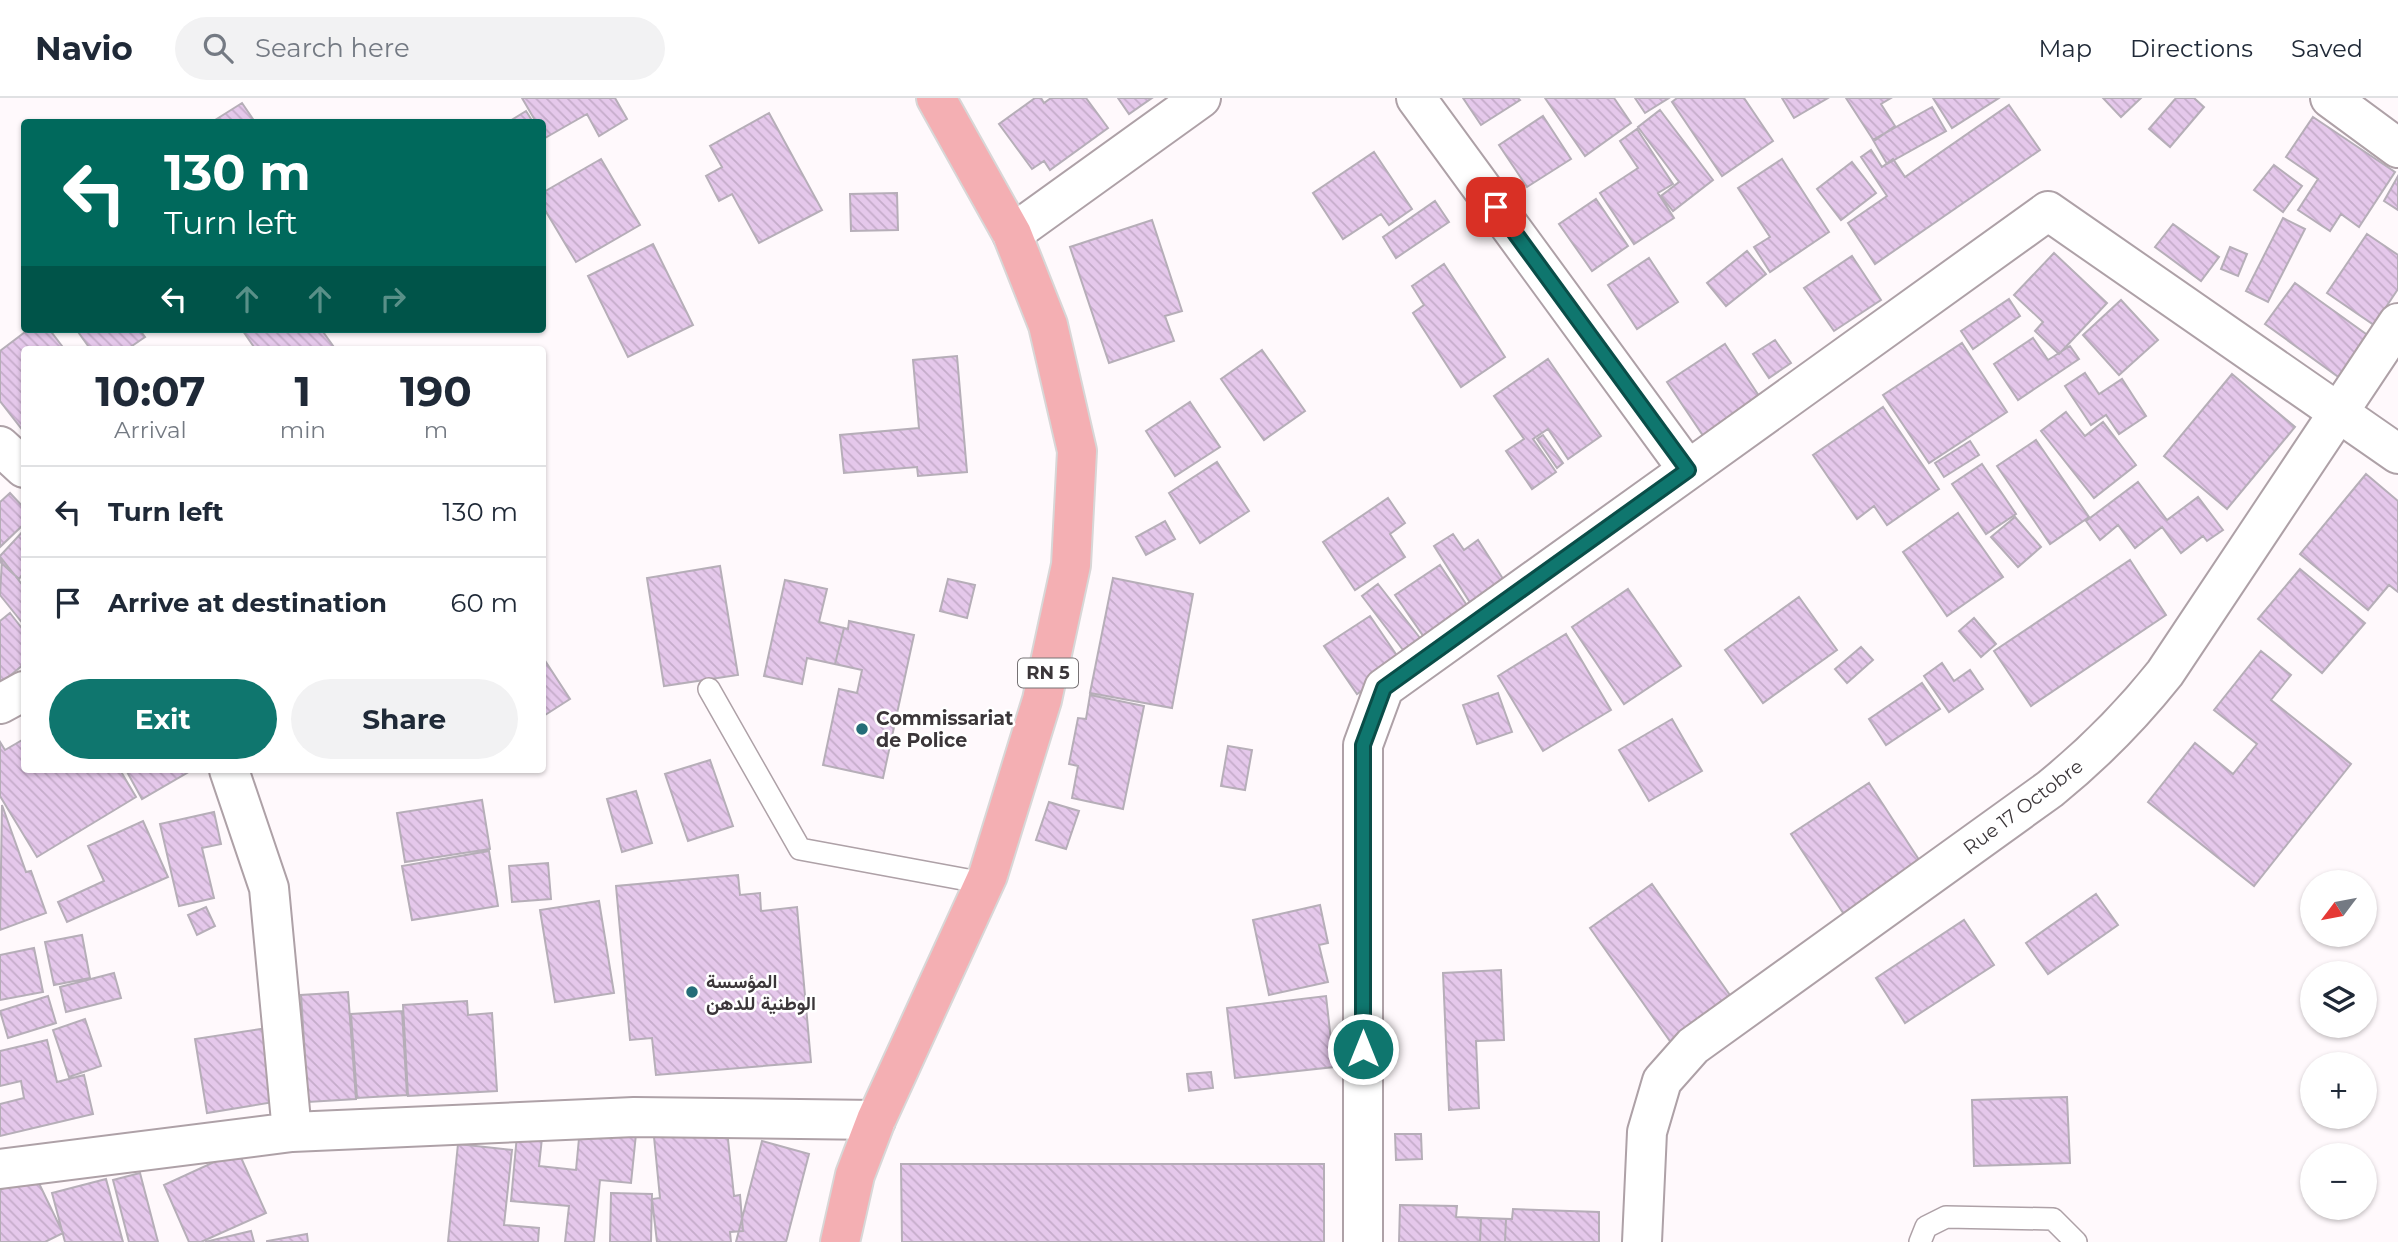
<!DOCTYPE html>
<meta charset="utf-8">
<style>
body{margin:0;font-family:Montserrat,Vazirmatn,sans-serif;background:#f2f2f3;color:#1f2937;height:100vh;display:flex;flex-direction:column;font-size:26px;white-space:nowrap}
*{box-sizing:border-box;margin:0}
p{font-size:23px;color:#747a83}
.icon{flex:none;width:38px;height:38px;fill:none;stroke:currentColor;stroke-width:2;stroke-linecap:round;stroke-linejoin:round}
.map{position:relative;flex:1;overflow:hidden}
.details{position:absolute;left:21px;top:248px;width:525px;height:427px;display:flex;flex-direction:column;background:#fff;border-radius:7px;box-shadow:0 2px 5px #0004}
.details>*{flex:none}
.banner{position:absolute;left:21px;top:21px;width:525px;height:214px;border-radius:7px;box-shadow:0 2px 5px #0004;background:#00695c;color:#fff;overflow:hidden}
.needle{width:46px;rotate:238deg}
.controls{position:absolute;left:2300px;top:772px;display:grid;gap:14px}
.controls a{display:grid;place-items:center;width:77px;height:77px;border-radius:50%;background:#fff;box-shadow:0 2px 5px #0004;font-size:35px}
.pin{position:absolute;display:grid;place-items:center;width:60px;height:60px;color:#fff;margin:-30px;border-radius:14px;box-shadow:0 4px 10px #0006}
.me{position:absolute;width:77px;margin:-38px;rotate:0deg;stroke-linejoin:round;filter:drop-shadow(0 0 5px #0008)}
.turn{display:flex;align-items:center;gap:24px;height:147px;padding:0 28px;font-size:32px}
.turn .icon{width:91px;height:91px;stroke-width:2.5}
.turn b{display:block;font-size:49px;line-height:60px}
.lanes{display:flex;align-items:center;height:66px;padding:0 28px;background:#0003;justify-content:center;gap:35px;direction:ltr}
.lanes .off{opacity:.35}
.eta{display:flex;justify-content:space-evenly;align-items:center;height:119px;text-align:center}
.eta b{font-size:42px;font-weight:700;line-height:49px}
.primary-button{display:flex;gap:14px;margin-top:auto;padding:14px 28px}
.primary-button a{flex:1;height:80px;border-radius:42px;background:#0f766e;color:#fff;font-size:28px;font-weight:700;line-height:80px;text-align:center}
.primary-button a+a{background:#f2f2f3;color:#1f2937}
ul{padding:0;list-style:none}
li{display:flex;align-items:center;gap:21px;height:91px;padding:0 28px;border-top:2px solid #e0e1e3}
li div{flex:1}
li b{display:block;font-size:26px}
li em{font-style:normal}
header{display:flex;align-items:center;gap:42px;box-sizing:border-box;height:98px;padding:0 35px;background:#fff;border-bottom:2px solid #e0e1e3}
header strong{font-size:33px}
nav{display:flex;gap:38px;margin-inline-start:auto;font-size:24px}
.search{width:490px;height:63px;background:#f2f2f3;display:flex;align-items:center;gap:18px;box-sizing:border-box;padding:0 24px;border-radius:38px;color:#747a83;font-size:26px}
.map>svg:first-child{display:block}
.building{fill:url(#building-back-hatch);stroke:#b6aeb8;stroke-width:2}
.lines{fill:none;stroke-linecap:round;stroke-linejoin:round}
.service-casing{stroke:#aea1a7;stroke-width:24}
.minor-casing{stroke:#aea1a7;stroke-width:42}
.tertiary-casing{stroke:#aea1a7;stroke-width:42}
.primary-casing{stroke:#d8d7d7;stroke-width:42}
.service{stroke:#fff;stroke-width:21}
.minor{stroke:#fff;stroke-width:38}
.tertiary{stroke:#fff;stroke-width:38}
.primary{stroke:#f4afb3;stroke-width:38}
.route-casing{stroke:#0a4d48;stroke-width:18}
.route{stroke:#0f766e;stroke-width:12}
.poi-dot{fill:#246d78;stroke:#fff;stroke-width:2.5}
.labels{text-anchor:middle;dominant-baseline:central;stroke-width:5;stroke-linejoin:round;paint-order:stroke}
.shield{fill:#fff;stroke:#767274;stroke-width:2}
.shield-label{font-size:18px;font-weight:bold;fill:#3b3639}
.poi-label{font-size:19px;font-weight:bold;fill:#3b3639;stroke:#fff;text-anchor:start}
.street-label{font-size:19px;fill:#3b3639;stroke:#fff}
</style>
<header>
<strong>Navio</strong>
<div class="search"><svg class="icon" aria-label="search" viewBox="0 0 24 24"><circle cx="10" cy="10" r="6"/><path d="M15 15l6 6"/></svg>Search here</div>
<nav><a>Map</a><a>Directions</a><a>Saved</a></nav>
</header>
<div class="map">
<svg width="2398" height="1144" viewBox="0 0 2398 1144">
<defs>
<pattern id="building-back-hatch" width="6" height="6" patternUnits="userSpaceOnUse" patternTransform="scale(1.75)"><rect width="6" height="6" fill="#e5c8eb"/><path d="M-1 5l2 2M0 0l6 6M5-1l2 2" fill="none" stroke="#c5acca"/></pattern>
</defs>
<rect width="100%" height="100%" fill="#fff9fc"/>
<path class="building" d="M 522,0 L 615,0 L 627,21 L 599,38 L 587,16 L 545,40 L 542,24 L 536,24 Z
M 1035,0 L 1041,0 L 1044,5 L 1051,0 L 1086,0 L 1108,30 L 1050,72 L 1044,63 L 1032,71 L 999,26 Z
M 1118,0 L 1152,0 L 1129,16 Z
M 1463,0 L 1518,0 L 1520,2 L 1481,27 Z
M 1545,0 L 1614,0 L 1631,25 L 1585,58 Z
M 1635,0 L 1669,0 L 1645,15 Z
M 1677,0 L 1744,0 L 1773,43 L 1722,78 L 1672,4 Z
M 1782,0 L 1828,0 L 1794,20 Z
M 1846,0 L 1891,0 L 1881,6 L 1895,28 L 1874,43 Z
M 1933,0 L 1999,0 L 1952,30 Z
M 2103,0 L 2141,0 L 2121,19 Z
M 2176,0 L 2194,0 L 2204,9 L 2170,49 L 2149,31 Z
M 242,5 L 255,24 L 212,24 Z
M 2009,7 L 2040,52 L 1875,166 L 1848,125 L 1887,98 L 1861,59 L 1871,52 L 1882,69 L 1893,61 L 1905,79 Z
M 1932,9 L 1946,33 L 1887,66 L 1873,42 Z
M 1660,12 L 1713,82 L 1673,113 L 1661,98 L 1679,84 L 1638,29 Z
M 526,13 L 533,24 L 511,24 L 510,23 Z
M 769,15 L 822,112 L 759,145 L 732,96 L 719,103 L 706,78 L 722,69 L 710,48 Z
M 1543,18 L 1571,61 L 1527,89 L 1499,47 Z
M 2313,19 L 2395,74 L 2359,129 L 2341,116 L 2330,133 L 2298,112 L 2318,81 L 2286,59 Z
M 1637,31 L 1673,86 L 1658,95 L 1674,120 L 1634,146 L 1600,95 L 1638,70 L 1620,43 Z
M 1374,54 L 1412,111 L 1389,127 L 1381,116 L 1343,141 L 1313,95 Z
M 601,61 L 640,127 L 576,164 L 542,107 L 542,95 Z
M 1782,61 L 1829,134 L 1770,174 L 1754,149 L 1770,139 L 1738,90 Z
M 1852,64 L 1876,95 L 1841,122 L 1817,91 Z
M 2274,67 L 2302,88 L 2283,114 L 2254,92 Z
M 2398,78 L 2398,112 L 2384,103 Z
M 897,95 L 898,132 L 851,133 L 850,96 Z
M 1596,101 L 1628,148 L 1592,173 L 1559,126 Z
M 1435,103 L 1449,124 L 1396,160 L 1383,139 Z
M 2283,120 L 2305,131 L 2268,204 L 2246,193 Z
M 1152,122 L 1182,213 L 1165,218 L 1174,243 L 1109,265 L 1070,149 Z
M 2173,126 L 2219,159 L 2201,183 L 2155,149 Z
M 2367,136 L 2398,157 L 2398,191 L 2374,227 L 2327,195 Z
M 653,146 L 693,227 L 628,259 L 588,178 Z
M 2230,149 L 2247,156 L 2238,178 L 2221,171 Z
M 1747,153 L 1766,176 L 1726,208 L 1707,185 Z
M 2054,155 L 2107,205 L 2059,256 L 2035,233 L 2043,224 L 2014,197 Z
M 1852,158 L 1881,202 L 1834,233 L 1804,190 Z
M 1649,160 L 1678,204 L 1637,231 L 1608,187 Z
M 1444,166 L 1505,259 L 1461,289 L 1413,215 L 1424,207 L 1412,188 Z
M 2295,185 L 2373,241 L 2344,283 L 2265,226 Z
M 2009,201 L 2020,218 L 1973,251 L 1961,233 Z
M 2121,202 L 2158,242 L 2119,277 L 2083,237 Z
M 29,231 L 49,231 L 65,252 L 24,252 L 24,334 L 0,303 L 0,253 Z
M 76,231 L 139,231 L 145,239 L 126,252 L 91,252 Z
M 246,231 L 321,231 L 336,252 L 256,252 L 243,233 Z
M 2033,240 L 2048,262 L 2070,248 L 2079,261 L 2018,302 L 1994,266 Z
M 1775,242 L 1791,265 L 1769,280 L 1753,256 Z
M 1962,245 L 2007,314 L 1929,365 L 1883,297 Z
M 1725,246 L 1761,301 L 1704,339 L 1667,284 Z
M 1262,252 L 1305,313 L 1264,342 L 1221,281 Z
M 957,258 L 967,374 L 918,378 L 917,369 L 844,375 L 840,337 L 919,330 L 913,262 Z
M 1548,261 L 1601,338 L 1568,361 L 1548,331 L 1533,341 L 1556,374 L 1532,391 L 1506,353 L 1524,341 L 1494,298 Z
M 2085,275 L 2099,296 L 2122,281 L 2146,318 L 2119,336 L 2106,317 L 2091,327 L 2065,288 Z
M 2232,276 L 2295,329 L 2227,411 L 2164,358 Z
M 1190,304 L 1220,349 L 1175,378 L 1146,333 Z
M 1883,309 L 1939,391 L 1887,427 L 1874,408 L 1857,421 L 1813,357 Z
M 2066,314 L 2085,338 L 2103,324 L 2136,367 L 2094,400 L 2041,333 Z
M 1543,337 L 1563,365 L 1557,370 L 1537,341 Z
M 2036,342 L 2089,419 L 2050,446 L 1997,368 Z
M 1970,343 L 1979,357 L 1944,379 L 1935,365 Z
M 1217,364 L 1249,413 L 1200,445 L 1169,395 Z
M 1982,366 L 2016,416 L 1986,436 L 1952,386 Z
M 2366,376 L 2398,403 L 2398,494 L 2389,487 L 2368,512 L 2300,456 Z
M 2138,384 L 2167,422 L 2198,399 L 2223,432 L 2207,443 L 2203,438 L 2181,455 L 2162,429 L 2135,450 L 2118,427 L 2100,442 L 2086,423 Z
M 10,395 L 24,410 L 24,426 L 0,449 L 0,404 Z
M 1388,400 L 1405,425 L 1390,436 L 1405,459 L 1355,492 L 1323,444 Z
M 1958,415 L 2003,479 L 1947,518 L 1903,454 Z
M 2015,419 L 2041,449 L 2018,469 L 1991,439 Z
M 1165,423 L 1175,441 L 1146,457 L 1136,439 Z
M 24,432 L 24,474 L 19,481 L 0,464 L 0,458 Z
M 1453,436 L 1464,452 L 1478,442 L 1505,484 L 1471,506 L 1434,448 Z
M 2,461 L 24,489 L 24,527 L 0,497 Z
M 2130,462 L 2166,517 L 2031,608 L 1994,553 Z
M 1440,467 L 1468,509 L 1424,539 L 1395,497 Z
M 720,468 L 738,577 L 664,588 L 647,480 Z
M 2300,471 L 2365,525 L 2322,575 L 2258,521 Z
M 1113,480 L 1193,496 L 1172,610 L 1090,595 Z
M 948,481 L 975,487 L 967,520 L 940,513 Z
M 785,482 L 827,491 L 819,524 L 848,531 L 849,523 L 914,537 L 883,680 L 823,667 L 839,591 L 857,595 L 862,572 L 807,560 L 802,586 L 764,578 Z
M 1378,486 L 1420,540 L 1403,552 L 1362,498 Z
M 1628,491 L 1681,568 L 1624,606 L 1572,529 Z
M 1799,499 L 1837,552 L 1763,605 L 1725,552 Z
M 10,515 L 24,533 L 24,566 L 0,586 L 0,523 Z
M 1370,518 L 1402,565 L 1357,596 L 1324,548 Z
M 1974,520 L 1996,546 L 1981,559 L 1959,533 Z
M 849,523 L 914,537 L 883,680 L 823,667 L 839,591 L 857,595 L 862,572 L 835,566 L 844,530 L 848,531 Z
M 1566,536 L 1611,612 L 1543,653 L 1498,578 Z
M 1861,549 L 1873,562 L 1847,585 L 1835,571 Z
M 2261,553 L 2291,577 L 2271,602 L 2351,666 L 2254,788 L 2148,704 L 2195,645 L 2233,676 L 2257,646 L 2214,612 Z
M 542,558 L 570,601 L 542,619 Z
M 1942,565 L 1954,583 L 1970,572 L 1983,591 L 1949,614 L 1924,578 Z
M 1922,585 L 1940,611 L 1886,647 L 1869,621 Z
M 1498,595 L 1512,634 L 1477,646 L 1463,607 Z
M 1090,597 L 1144,608 L 1123,711 L 1072,700 L 1078,668 L 1069,666 L 1078,620 L 1086,621 Z
M 1672,621 L 1702,673 L 1649,703 L 1619,652 Z
M 24,641 L 24,672 L 120,672 L 136,699 L 37,759 L 0,698 L 0,644 L 5,652 Z
M 1228,648 L 1252,652 L 1245,692 L 1221,688 Z
M 710,662 L 733,728 L 688,743 L 665,676 Z
M 126,672 L 192,672 L 142,701 Z
M 1869,685 L 1927,774 L 1849,824 L 1791,736 Z
M 636,693 L 652,745 L 622,754 L 607,701 Z
M 482,702 L 490,751 L 405,764 L 397,715 Z
M 1049,704 L 1079,713 L 1066,751 L 1036,742 Z
M 2,707 L 26,774 L 31,773 L 46,815 L 0,832 Z
M 214,714 L 221,746 L 202,750 L 214,800 L 179,808 L 160,726 Z
M 143,723 L 168,779 L 67,824 L 58,804 L 104,783 L 88,748 Z
M 489,753 L 498,808 L 412,822 L 402,768 Z
M 548,765 L 551,801 L 512,804 L 509,768 Z
M 738,777 L 740,797 L 760,795 L 761,813 L 797,809 L 811,964 L 656,977 L 652,940 L 630,942 L 616,788 Z
M 1652,786 L 1739,910 L 1677,953 L 1590,830 Z
M 2096,796 L 2118,827 L 2048,876 L 2026,845 Z
M 599,803 L 614,895 L 555,904 L 540,812 Z
M 1320,807 L 1328,845 L 1319,847 L 1328,884 L 1269,897 L 1253,822 Z
M 206,809 L 215,828 L 197,837 L 188,817 Z
M 1964,822 L 1994,867 L 1905,925 L 1876,880 Z
M 82,837 L 90,880 L 54,887 L 45,844 Z
M 34,850 L 43,894 L 0,902 L 0,857 Z
M 1501,872 L 1504,942 L 1476,943 L 1479,1010 L 1449,1012 L 1443,875 Z
M 114,875 L 121,900 L 66,914 L 60,889 Z
M 348,894 L 356,1001 L 308,1004 L 301,897 Z
M 48,898 L 56,925 L 8,940 L 0,913 Z
M 1326,898 L 1334,969 L 1235,980 L 1227,910 Z
M 467,903 L 468,917 L 492,915 L 497,993 L 408,998 L 403,907 Z
M 402,913 L 407,997 L 357,1000 L 351,916 Z
M 85,921 L 101,968 L 69,979 L 53,932 Z
M 268,930 L 280,1003 L 207,1015 L 195,941 Z
M 47,942 L 57,984 L 84,977 L 93,1016 L 0,1038 L 0,1006 L 24,1000 L 21,983 L 0,988 L 0,953 Z
M 1211,974 L 1213,990 L 1189,993 L 1187,976 Z
M 2067,999 L 2070,1065 L 1974,1068 L 1972,1002 Z
M 580,1030 L 636,1036 L 631,1085 L 600,1082 L 594,1144 L 565,1144 L 569,1108 L 511,1103 L 517,1037 L 542,1040 L 539,1068 L 576,1072 Z
M 727,1032 L 734,1098 L 740,1097 L 743,1133 L 730,1134 L 731,1144 L 657,1144 L 652,1101 L 660,1100 L 654,1039 Z
M 1395,1036 L 1421,1036 L 1422,1061 L 1396,1062 Z
M 762,1043 L 809,1056 L 786,1144 L 736,1144 Z
M 458,1046 L 512,1052 L 504,1127 L 539,1130 L 538,1144 L 448,1144 Z
M 238,1053 L 266,1115 L 201,1144 L 189,1144 L 164,1087 Z
M 901,1066 L 1324,1066 L 1324,1144 L 902,1144 Z
M 34,1075 L 63,1135 L 45,1144 L 0,1144 L 0,1092 Z
M 140,1075 L 158,1144 L 129,1144 L 113,1082 Z
M 106,1081 L 123,1144 L 65,1144 L 52,1095 Z
M 611,1095 L 652,1096 L 651,1144 L 610,1144 Z
M 1400,1107 L 1457,1108 L 1456,1119 L 1481,1120 L 1512,1121 L 1513,1111 L 1599,1114 L 1599,1144 L 1399,1144 Z
M 1481,1120 L 1506,1121 L 1505,1144 L 1480,1144 Z
M 251,1133 L 254,1144 L 205,1144 Z
M 307,1136 L 308,1144 L 267,1144 L 267,1143 Z"/>
<g class="lines">
<g class="service-casing">
<path id="service" d="M 709,591 L 800,751 L 984,785
M 1920,1144 L 1926,1129 L 1946,1119 L 2053,1121 L 2076,1144"/>
</g>
<g class="minor-casing">
<path id="minor" d="M 1012,136 L 1201,0
M 0,348 L 24,370
M 1688,372 L 2048,113 L 2398,356
M 0,606 L 24,593
M 229,672 L 269,790 L 292,1034
M 0,1071 L 292,1034 L 634,1019 L 876,1022
M 1363,1144 L 1363,647 L 1384,590 L 1688,372 L 1416,0"/>
</g>
<g class="tertiary-casing">
<path id="tertiary" d="M 2330,0 L 2398,50
M 1642,1144 L 1647,1034 L 1662,983 L 1693,948 L 2050,691 C 2093,656 2130,619 2165,575 L 2398,225"/>
</g>
<g class="primary-casing">
<path id="primary" d="M 840,1144 L 855,1077 L 876,1022 L 988,777 L 1042,602 L 1071,467 L 1077,353 L 1048,227 L 1012,136 L 936,0"/>
</g>
<use href="#service" class="service"/>
<use href="#minor" class="minor"/>
<use href="#tertiary" class="tertiary"/>
<use href="#primary" class="primary"/>
</g>
<g class="lines">
<g class="route-casing">
<path id="route" d="M 1363,951 L 1363,647 L 1384,590 L 1688,372 L 1496,109"/>
</g>
<use href="#route" class="route"/>
</g>
<g class="poi-dot">
<circle cx="862" cy="631" r="7"/>
<circle cx="692" cy="894" r="7"/>
</g>
<g class="labels">
<rect class="shield" x="1018" y="560.5" width="60" height="29" rx="5"/>
<g class="shield-label">
<text x="1048" y="575">RN 5</text>
</g>
<g class="poi-label">
<text x="876" y="620">Commissariat<tspan x="876" dy="22">de Police</tspan></text>
<text x="706" y="883">المؤسسة<tspan x="706" dy="22">الوطنية للدهن</tspan></text>
</g>
<g class="street-label">
<text transform="translate(2023 709) rotate(-37)">Rue 17 Octobre</text>
</g>
</g>
</svg>
<div class="controls">
<a><svg class="needle" viewBox="-14 -14 28 28"><path d="M0-13l5 13h-10z" fill="#e53935"/><path d="M0 13l5-13h-10z" fill="#747a83"/></svg></a>
<a><svg class="icon" aria-label="layers" viewBox="0 0 24 24"><path d="M12 4l9 5-9 5-9-5zM3 14l9 5 9-5"/></svg></a>
<a>+</a>
<a>−</a>
</div>
<div class="pin" style="left:1496px;top:109px;background:#d93025"><svg class="icon" aria-label="arrive" viewBox="0 0 24 24"><path d="M6 21V4h12l-3 4 3 4H6"/></svg></div>
<svg class="me" style="left:1363px;top:951px" viewBox="-20 -20 40 40"><circle r="17" fill="#0f766e" stroke="#fff" stroke-width="3"/><path d="M0-11L8 9 0 5-8 9z" fill="#fff"/></svg>
<div class="banner">
<div class="turn"><svg class="icon" aria-label="left" viewBox="0 0 24 24"><path d="M17 20v-9H6M10 6l-5 5 5 5"/></svg><div><b>130 m</b>Turn left</div></div>
<div class="lanes"><svg class="icon" aria-label="left" viewBox="0 0 24 24"><path d="M17 20v-9H6M10 6l-5 5 5 5"/></svg><svg class="icon off" aria-label="ahead" viewBox="0 0 24 24"><path d="M12 20V5M6 11l6-6 6 6"/></svg><svg class="icon off" aria-label="ahead" viewBox="0 0 24 24"><path d="M12 20V5M6 11l6-6 6 6"/></svg><svg class="icon off" aria-label="right" viewBox="0 0 24 24"><path d="M7 20v-9h11M14 6l5 5-5 5"/></svg></div>
</div>
<section class="details">
<div class="eta">
<div><b>10:07</b><p>Arrival</p></div>
<div><b>1</b><p>min</p></div>
<div><b>190</b><p>m</p></div>
</div>
<ul>
<li><svg class="icon" aria-label="left" viewBox="0 0 24 24"><path d="M17 20v-9H6M10 6l-5 5 5 5"/></svg><div><b>Turn left</b></div><em>130 m</em></li>
<li><svg class="icon" aria-label="arrive" viewBox="0 0 24 24"><path d="M6 21V4h12l-3 4 3 4H6"/></svg><div><b>Arrive at destination</b></div><em>60 m</em></li>
</ul>
<div class="primary-button"><a>Exit</a><a>Share</a></div>
</section>
</div>
